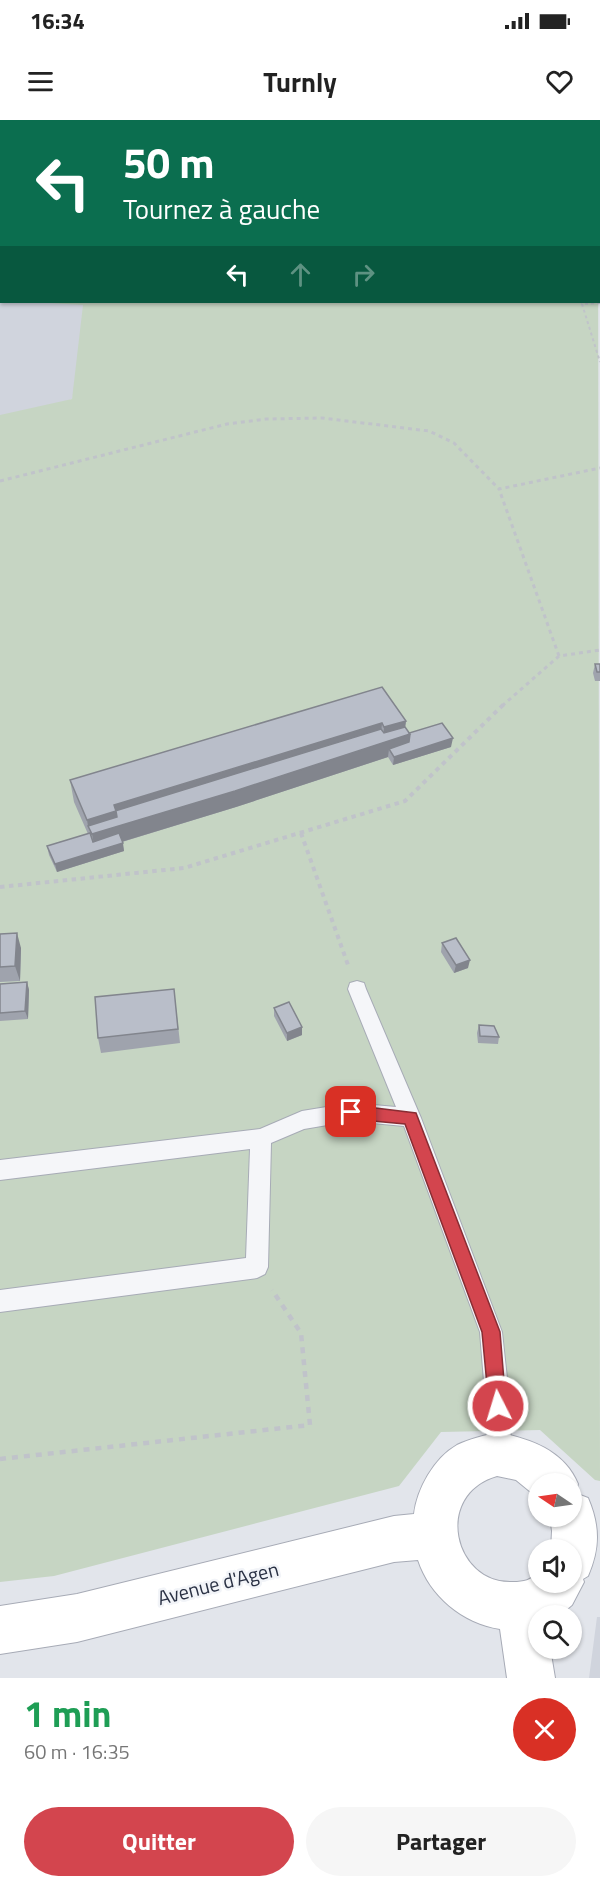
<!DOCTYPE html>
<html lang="fr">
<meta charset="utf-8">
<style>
body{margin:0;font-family:"Titillium Web",sans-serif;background:#f6f6f6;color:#222;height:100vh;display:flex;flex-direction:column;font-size:22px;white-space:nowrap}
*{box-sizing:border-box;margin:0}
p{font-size:20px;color:#767676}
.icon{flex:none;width:33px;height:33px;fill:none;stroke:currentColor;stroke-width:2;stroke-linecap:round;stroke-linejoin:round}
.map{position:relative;height:1558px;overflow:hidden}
.sheet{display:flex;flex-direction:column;background:#fff;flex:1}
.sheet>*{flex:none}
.hud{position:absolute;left:0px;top:0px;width:600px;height:183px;box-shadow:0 2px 4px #0004;background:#0b6e4f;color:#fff;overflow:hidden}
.needle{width:39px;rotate:283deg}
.tools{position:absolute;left:528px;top:1353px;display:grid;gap:12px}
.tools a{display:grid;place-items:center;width:54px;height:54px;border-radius:50%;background:#fff;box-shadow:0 2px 4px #0004;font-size:30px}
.pin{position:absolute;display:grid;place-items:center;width:51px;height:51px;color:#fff;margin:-26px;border-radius:12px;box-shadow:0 3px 9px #0006}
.me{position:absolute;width:66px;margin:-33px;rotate:355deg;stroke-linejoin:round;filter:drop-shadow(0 0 4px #0008)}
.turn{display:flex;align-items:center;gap:21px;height:126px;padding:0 24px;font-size:27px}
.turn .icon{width:78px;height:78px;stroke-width:2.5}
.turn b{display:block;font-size:42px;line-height:51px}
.lanes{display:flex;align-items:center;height:57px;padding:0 24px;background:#0003;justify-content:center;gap:30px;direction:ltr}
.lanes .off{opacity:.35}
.round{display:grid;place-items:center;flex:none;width:63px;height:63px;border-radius:32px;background:#f6f6f6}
.headline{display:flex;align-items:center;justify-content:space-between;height:102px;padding:0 24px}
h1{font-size:36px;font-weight:700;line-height:45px;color:#1e9e55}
.primary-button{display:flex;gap:12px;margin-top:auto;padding:12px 24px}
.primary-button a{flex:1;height:69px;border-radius:36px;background:#d3454e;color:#fff;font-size:24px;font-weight:700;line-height:69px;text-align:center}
.primary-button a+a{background:#f6f6f6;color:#222}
.status{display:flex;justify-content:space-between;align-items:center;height:42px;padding:0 30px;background:#fff;direction:ltr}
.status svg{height:16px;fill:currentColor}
header{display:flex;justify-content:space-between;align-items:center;height:78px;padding:0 24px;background:#fff;font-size:27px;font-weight:700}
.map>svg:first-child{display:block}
.built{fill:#d0d4dd}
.green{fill:#c6d5c3}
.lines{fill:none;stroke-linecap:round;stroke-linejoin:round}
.stream{fill:#9dafcc;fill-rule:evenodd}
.river{fill:#9dafcc;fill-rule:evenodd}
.service-casing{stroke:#a7abb6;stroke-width:2}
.secondary-casing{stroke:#a7abb6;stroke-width:2}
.path-far3{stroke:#c0c3ca;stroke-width:2;stroke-dasharray:3 3;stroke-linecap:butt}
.path-far2{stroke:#c0c3ca;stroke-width:3;stroke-dasharray:4 4;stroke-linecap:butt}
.path-far1{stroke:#c0c3ca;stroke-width:4;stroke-dasharray:4.5 4.5;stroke-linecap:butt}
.path{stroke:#c0c3ca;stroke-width:4.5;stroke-dasharray:6 6;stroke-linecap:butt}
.service{fill:#f5f6f9;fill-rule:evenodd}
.secondary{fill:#fff;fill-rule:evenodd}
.wall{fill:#9fa3ad}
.shaded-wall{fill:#82858d}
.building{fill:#b9bec9;stroke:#82858d;stroke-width:1.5}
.route{fill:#d3454e;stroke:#892d33;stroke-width:1.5}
.labels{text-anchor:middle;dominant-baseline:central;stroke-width:5;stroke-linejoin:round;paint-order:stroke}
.near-street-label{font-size:20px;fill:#2a3144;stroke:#f2f4f8}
</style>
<div class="status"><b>16:34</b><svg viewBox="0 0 49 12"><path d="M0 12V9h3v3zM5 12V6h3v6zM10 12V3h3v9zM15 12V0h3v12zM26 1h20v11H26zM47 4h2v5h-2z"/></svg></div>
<header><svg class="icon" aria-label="menu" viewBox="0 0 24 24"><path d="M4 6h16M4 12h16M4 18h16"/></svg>Turnly<svg class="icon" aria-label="heart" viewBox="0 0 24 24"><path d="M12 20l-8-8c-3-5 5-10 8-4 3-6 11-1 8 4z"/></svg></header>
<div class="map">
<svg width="600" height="1558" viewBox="0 0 600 1558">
<rect width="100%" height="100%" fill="#e2e5eb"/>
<path class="built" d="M 0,177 L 2,182 L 97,182 L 72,279 L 0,306 Z
M 597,1497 L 600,1497 L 600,1558 L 589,1558 Z"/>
<path class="green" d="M 0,0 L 300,0 L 312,1 L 2,2 L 1,164 Z
M 598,71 L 600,1361 L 595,1360 L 540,1310 L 441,1312 L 399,1366 L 54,1456 L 0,1462 L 0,295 L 72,279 L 83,185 L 33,182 L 598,182 Z"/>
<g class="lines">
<path class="stream" d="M 0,61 L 2,61 L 2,65 L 0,65 Z"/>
<path class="river" d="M 598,78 L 600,78 L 600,102 L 598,102 Z"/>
<g class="service-casing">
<path id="service" d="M 357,861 L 364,863 L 366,869 L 421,998 L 502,1212 L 510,1286 L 511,1334 L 507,1342 L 499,1346 L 491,1342 L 487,1334 L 486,1286 L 480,1212 L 404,1006 L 351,1001 L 304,1009 L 271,1023 L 268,1147 L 265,1154 L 257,1158 L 0,1192 L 0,1170 L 246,1138 L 250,1029 L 0,1060 L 0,1040 L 260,1009 L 302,991 L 351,983 L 396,987 L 348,869 L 350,863 Z"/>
</g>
<g class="secondary-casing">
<path id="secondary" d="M 497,1312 C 530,1319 564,1330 578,1364 L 575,1373 L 588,1378 C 600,1406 600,1428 588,1456 L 583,1459 L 584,1462 L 572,1485 L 559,1496 L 538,1496 L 538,1528 L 550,1528 L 555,1558 L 507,1558 L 500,1509 C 462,1503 430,1476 418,1440 L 394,1442 L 77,1522 L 0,1534 L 0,1486 L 77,1474 L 394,1396 L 414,1394 C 417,1369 434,1338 457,1325 C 469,1319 484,1316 497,1312 ZM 497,1356 L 516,1360 L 538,1378 L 538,1364 L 572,1364 L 572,1396 L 550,1396 L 552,1411 L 551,1430 L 572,1430 L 572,1462 L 538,1462 L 538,1453 C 531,1460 524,1462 513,1462 C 454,1465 432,1375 497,1356 Z"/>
</g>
<path class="path-far3" d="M 600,183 L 582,184 L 600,242"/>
<path class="path-far2" d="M 0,361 L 227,304 L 266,299 L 322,298 L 429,311 L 454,323 L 499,369
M 559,536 L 499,369 L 600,348
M 502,586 L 559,536 L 600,530"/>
<path class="path-far1" d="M 301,713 L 348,845
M 0,767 L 184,748 L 405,681 L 504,584"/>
<path class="path" d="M 0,1339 L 310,1305 L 301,1213 L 272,1170"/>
<use href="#service" class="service"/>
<use href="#secondary" class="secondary"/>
</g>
<path class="wall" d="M 432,0 L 600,0 L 600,74 L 598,74 L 598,2 L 431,2 Z
M 595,544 L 600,544 L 600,561 L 595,561 L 593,553 Z
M 382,567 L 406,601 L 405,607 L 409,613 L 451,627 L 393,645 L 388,637 L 236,687 L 122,722 L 124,731 L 57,752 L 49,735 L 47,726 L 88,714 L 74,682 L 70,660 Z
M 0,814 L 21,828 L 20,861 L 0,862 Z
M 442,823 L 468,848 L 454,853 L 441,832 Z
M 27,862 L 29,870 L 28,899 L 0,901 L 0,864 Z
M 174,869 L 180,923 L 101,933 L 98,918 Z
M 274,888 L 302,915 L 287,921 L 274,896 Z
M 479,905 L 499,917 L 498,924 L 478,923 L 477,913 Z"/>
<path class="shaded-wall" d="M 406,601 L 404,616 L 410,614 L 409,631 L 389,629 L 388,637 L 236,687 L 95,730 L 92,714 L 88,706 L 87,700 L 114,685 L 382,603 L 380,624 L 383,623 L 384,607 Z
M 453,618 L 451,627 L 393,645 L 394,637 Z
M 123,723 L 124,731 L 57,752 L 55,744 Z
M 17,813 L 21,828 L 20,861 L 15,846 Z
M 470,840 L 468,848 L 454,853 L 456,845 Z
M 27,862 L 29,870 L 28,899 L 25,891 Z
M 302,907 L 302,915 L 287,921 L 287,913 Z"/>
<path class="building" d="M 432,0 L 600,0 L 600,35 L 598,35 L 598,2 L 433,2 Z
M 595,544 L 600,544 L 600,552 L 597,552 Z
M 382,567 L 406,601 L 384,607 L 382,603 L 114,685 L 116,691 L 87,700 L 70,660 Z
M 442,603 L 453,618 L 394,637 L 389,629 L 409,622 L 410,614 L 409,613 Z
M 405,607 L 410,614 L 235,671 L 92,714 L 88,706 L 117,697 L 116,691 L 115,691 L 381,609 L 384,613 Z
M 90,713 L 93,722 L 119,713 L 123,723 L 55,744 L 47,726 Z
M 17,813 L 15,846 L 0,847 L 0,814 Z
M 456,818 L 470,840 L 456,845 L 442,823 Z
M 27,862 L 25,891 L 0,893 L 0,864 Z
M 174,869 L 178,909 L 98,918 L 95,877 Z
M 289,882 L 302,907 L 287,913 L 274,888 Z
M 479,905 L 494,906 L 499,917 L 480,916 Z"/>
<path class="route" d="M 351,985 L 416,993 L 500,1212 L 506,1286 L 504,1292 L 498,1295 L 491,1292 L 489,1286 L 482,1212 L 405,1004 L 351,999 L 345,997 L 343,992 L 345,987 Z"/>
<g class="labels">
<g class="near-street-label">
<text transform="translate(218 1463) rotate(-14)">Avenue d'Agen</text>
</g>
</g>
</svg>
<div class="tools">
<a><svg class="needle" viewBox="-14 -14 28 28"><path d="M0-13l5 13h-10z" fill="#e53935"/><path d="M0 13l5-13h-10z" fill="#767676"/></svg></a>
<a><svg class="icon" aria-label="sound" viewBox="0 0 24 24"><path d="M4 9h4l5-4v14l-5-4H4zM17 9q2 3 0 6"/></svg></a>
<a><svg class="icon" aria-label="search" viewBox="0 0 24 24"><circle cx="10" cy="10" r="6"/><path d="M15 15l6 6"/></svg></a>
</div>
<div class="pin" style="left:351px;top:992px;background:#d93025"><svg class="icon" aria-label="arrive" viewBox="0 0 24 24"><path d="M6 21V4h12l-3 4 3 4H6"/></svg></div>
<svg class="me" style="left:498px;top:1286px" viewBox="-20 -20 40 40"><circle r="17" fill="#d3454e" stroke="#fff" stroke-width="3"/><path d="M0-11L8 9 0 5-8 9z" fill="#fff"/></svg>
<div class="hud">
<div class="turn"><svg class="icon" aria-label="left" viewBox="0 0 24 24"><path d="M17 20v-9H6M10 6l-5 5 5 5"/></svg><div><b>50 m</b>Tournez à gauche</div></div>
<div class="lanes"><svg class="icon" aria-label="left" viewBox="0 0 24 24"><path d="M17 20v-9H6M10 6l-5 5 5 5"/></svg><svg class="icon off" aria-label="ahead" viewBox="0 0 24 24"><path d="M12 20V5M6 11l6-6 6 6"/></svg><svg class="icon off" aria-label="right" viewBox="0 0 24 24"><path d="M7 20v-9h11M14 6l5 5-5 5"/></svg></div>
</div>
</div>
<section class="sheet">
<div class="headline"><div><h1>1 min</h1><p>60 m · 16:35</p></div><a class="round" style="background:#d93025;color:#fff"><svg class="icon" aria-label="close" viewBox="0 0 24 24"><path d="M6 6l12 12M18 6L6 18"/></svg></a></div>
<div class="primary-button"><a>Quitter</a><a>Partager</a></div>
</section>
